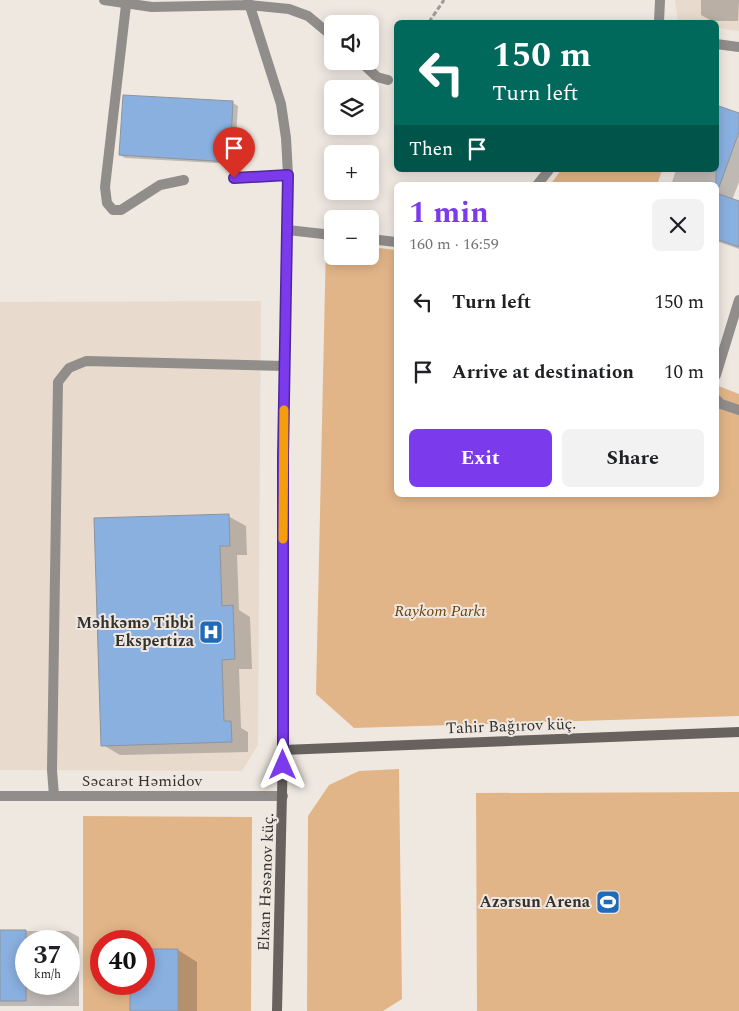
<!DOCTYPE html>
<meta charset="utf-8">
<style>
body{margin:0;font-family:Spectral,serif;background:#f2f2f2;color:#202124;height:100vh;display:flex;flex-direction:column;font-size:19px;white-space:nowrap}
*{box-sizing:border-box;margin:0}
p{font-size:16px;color:#757577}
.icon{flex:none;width:28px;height:28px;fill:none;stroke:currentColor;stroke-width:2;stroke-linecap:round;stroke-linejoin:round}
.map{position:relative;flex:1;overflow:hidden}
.drawer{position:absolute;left:394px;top:182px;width:325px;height:315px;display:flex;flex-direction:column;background:#fff;border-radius:8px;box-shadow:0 2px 12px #0003}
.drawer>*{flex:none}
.banner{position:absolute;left:394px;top:20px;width:325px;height:152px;border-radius:8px;box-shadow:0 2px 12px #0003;background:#00695c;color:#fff;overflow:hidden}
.controls{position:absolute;left:324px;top:15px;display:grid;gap:10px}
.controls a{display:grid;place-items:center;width:55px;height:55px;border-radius:8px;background:#fff;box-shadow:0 2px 12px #0003;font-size:25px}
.speed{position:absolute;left:15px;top:930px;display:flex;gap:10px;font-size:25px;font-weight:700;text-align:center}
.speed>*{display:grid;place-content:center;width:65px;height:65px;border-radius:50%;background:#fff;box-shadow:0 2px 12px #0003;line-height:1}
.speed small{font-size:12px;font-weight:400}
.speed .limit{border:8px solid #d22;background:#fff;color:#111}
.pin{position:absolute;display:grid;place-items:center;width:42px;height:42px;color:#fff;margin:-51px -21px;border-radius:50% 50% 50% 0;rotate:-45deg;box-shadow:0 0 5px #0007}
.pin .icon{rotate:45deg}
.me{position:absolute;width:55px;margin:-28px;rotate:0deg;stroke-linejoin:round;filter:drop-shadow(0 0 4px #0008)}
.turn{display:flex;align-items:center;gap:18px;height:105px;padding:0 15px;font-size:22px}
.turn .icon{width:65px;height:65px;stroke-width:2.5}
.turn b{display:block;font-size:35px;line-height:42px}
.then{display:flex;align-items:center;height:48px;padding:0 15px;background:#0003;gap:10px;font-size:19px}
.round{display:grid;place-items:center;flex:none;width:52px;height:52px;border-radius:8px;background:#f2f2f2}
.summary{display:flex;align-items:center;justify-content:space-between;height:85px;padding:0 15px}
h1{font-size:30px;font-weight:700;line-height:38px;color:#7c3aed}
.cta{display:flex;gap:10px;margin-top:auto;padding:10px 15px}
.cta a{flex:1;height:58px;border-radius:8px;background:#7c3aed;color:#fff;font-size:20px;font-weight:700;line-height:58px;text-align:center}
.cta a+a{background:#f2f2f2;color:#202124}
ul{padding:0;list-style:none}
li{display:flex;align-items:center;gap:15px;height:70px;padding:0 15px}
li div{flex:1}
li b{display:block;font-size:19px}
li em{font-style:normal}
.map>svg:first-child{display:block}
.built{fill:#e8dbce}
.green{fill:#e2b588;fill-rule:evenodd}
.shadow{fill:#0003;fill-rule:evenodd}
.building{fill:#8ab0e0;stroke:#8e949b}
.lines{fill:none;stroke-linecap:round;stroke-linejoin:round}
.path{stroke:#9e9994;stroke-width:3;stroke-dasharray:5 2.5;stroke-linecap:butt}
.lane{stroke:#918d8b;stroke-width:10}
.street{stroke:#918d8b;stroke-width:10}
.secondary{stroke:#67625e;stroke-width:10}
.route-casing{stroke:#51269a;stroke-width:12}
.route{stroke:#7c3aed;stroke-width:9}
.slow{stroke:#f59e0b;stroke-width:9}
.labels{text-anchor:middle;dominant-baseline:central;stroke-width:4;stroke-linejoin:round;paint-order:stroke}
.park-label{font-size:16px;font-style:italic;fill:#6d420a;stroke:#efe8e1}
.poi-label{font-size:16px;font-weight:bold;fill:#33312e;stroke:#efe8e1;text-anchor:end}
.street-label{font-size:16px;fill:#33312e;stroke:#efe8e1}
</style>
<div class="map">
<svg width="739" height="1011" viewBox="0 0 739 1011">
<rect width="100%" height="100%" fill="#efe8e1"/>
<path class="built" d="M 675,0 L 739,0 L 739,31 L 716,28 L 716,22 L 678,22 Z
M 261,301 L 258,745 L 242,771 L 0,770 L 0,302 Z"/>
<path class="green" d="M 561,170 L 662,170 L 657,185 L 550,185 Z
M 326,242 L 332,243 L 332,256 L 370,256 L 370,247 L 396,250 L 396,495 L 716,495 L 716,385 L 739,394 L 739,716 L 354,728 L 316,694 Z
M 399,769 L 402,999 L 383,1011 L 307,1011 L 308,816 L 329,785 L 359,771 Z
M 739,792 L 739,1011 L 477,1011 L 476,793 Z
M 83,816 L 252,817 L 251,1011 L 83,1011 ZM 101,941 L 144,941 L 144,984 L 101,984 Z"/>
<path class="shadow" d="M 701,0 L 739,0 L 738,21 L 712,21 L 701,15 Z
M 233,103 L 238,106 L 234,164 L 125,158 L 120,155 Z
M 739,114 L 739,182 L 732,200 L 739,203 L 739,249 L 716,241 L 716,185 L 671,185 L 676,170 L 716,170 Z
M 228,516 L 246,526 L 247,555 L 237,555 L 239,610 L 250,617 L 252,669 L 239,669 L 241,728 L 248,732 L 248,752 L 120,755 L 103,745 Z
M 0,931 L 68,931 L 79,937 L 79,1006 L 0,1006 ZM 26,941 L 69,941 L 69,984 L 26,984 Z
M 144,950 L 178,950 L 197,962 L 197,1011 L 131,1011 L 131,984 L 144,984 Z"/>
<path class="building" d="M 123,95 L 233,101 L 230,162 L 119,155 Z
M 716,105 L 739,113 L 739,132 L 719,187 L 716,187 Z
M 716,193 L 739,201 L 739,247 L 716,239 Z
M 229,514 L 230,546 L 220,546 L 222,606 L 233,605 L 235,659 L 222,660 L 224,721 L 231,721 L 232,742 L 101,746 L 94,518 Z
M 0,930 L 26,930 L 26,1001 L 0,1001 Z
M 144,949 L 178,949 L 178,1011 L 130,1011 L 130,984 L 144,984 Z"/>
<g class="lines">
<path class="path" d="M 429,22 L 444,0"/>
<path class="lane" d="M 126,5 L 105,187 L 107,203 L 113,210 L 121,210 L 160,185 L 184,180
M 234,178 L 288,175
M 716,375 L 739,300
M 716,399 L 721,404 L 739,410
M 54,796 L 52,770 L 58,382 L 69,368 L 86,361 L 285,366"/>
<path class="street" d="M 104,0 L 152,7 L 249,5 L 289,9 L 308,16 L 332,36
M 248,0 L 281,104 L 286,138 L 288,175 L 283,457 L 283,750
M 659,22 L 660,0
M 716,44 L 739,47
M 360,61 L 377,77 L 388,80
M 537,185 L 549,170
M 288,230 L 332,235
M 370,239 L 396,242
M 0,796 L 283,796"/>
<path class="secondary" d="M 277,1011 L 283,750 L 739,732"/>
</g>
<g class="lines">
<g class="route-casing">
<path id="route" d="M 234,178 L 288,175 L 283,457 L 283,765"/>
</g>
<use href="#route" class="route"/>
<path class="slow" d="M 283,539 L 284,410"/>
</g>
<defs>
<g id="hospital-square" transform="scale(1.25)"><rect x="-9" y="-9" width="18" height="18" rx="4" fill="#1f6ab9" stroke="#efe8e1"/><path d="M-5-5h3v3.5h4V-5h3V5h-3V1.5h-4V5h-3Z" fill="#fff"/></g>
<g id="stadium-square" transform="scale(1.25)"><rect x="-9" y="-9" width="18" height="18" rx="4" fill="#1f6ab9" stroke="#efe8e1"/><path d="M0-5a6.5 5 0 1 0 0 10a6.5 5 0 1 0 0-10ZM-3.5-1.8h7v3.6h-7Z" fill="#fff"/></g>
</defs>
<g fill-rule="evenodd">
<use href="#hospital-square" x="211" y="632"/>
<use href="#stadium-square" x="608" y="902"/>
</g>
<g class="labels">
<g class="park-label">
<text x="440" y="611">Raykom Parkı</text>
</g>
<g class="poi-label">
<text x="194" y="623">Məhkəmə Tibbi<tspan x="194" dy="18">Ekspertiza</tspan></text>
<text x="590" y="902">Azərsun Arena</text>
</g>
<g class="street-label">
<text transform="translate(511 726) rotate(-2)">Tahir Bağırov küç.</text>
<text x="142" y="781">Səcarət Həmidov</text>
<text transform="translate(266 882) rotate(-88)">Elxan Həsənov küç.</text>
</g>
</g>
</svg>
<div class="controls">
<a><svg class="icon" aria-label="sound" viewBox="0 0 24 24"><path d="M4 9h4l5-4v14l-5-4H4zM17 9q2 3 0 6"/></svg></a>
<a><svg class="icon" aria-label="layers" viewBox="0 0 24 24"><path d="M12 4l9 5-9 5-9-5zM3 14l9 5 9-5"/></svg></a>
<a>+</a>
<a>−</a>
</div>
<div class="speed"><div>37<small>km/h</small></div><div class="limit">40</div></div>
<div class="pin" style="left:234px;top:178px;background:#d93025"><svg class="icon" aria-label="arrive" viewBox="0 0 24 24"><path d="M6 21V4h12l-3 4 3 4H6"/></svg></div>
<svg class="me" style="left:283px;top:765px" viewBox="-20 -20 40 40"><path d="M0-17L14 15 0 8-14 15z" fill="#7c3aed" stroke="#fff" stroke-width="4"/></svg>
<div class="banner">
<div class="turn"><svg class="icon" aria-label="left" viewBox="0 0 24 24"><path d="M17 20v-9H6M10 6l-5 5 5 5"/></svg><div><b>150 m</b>Turn left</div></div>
<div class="then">Then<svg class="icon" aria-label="arrive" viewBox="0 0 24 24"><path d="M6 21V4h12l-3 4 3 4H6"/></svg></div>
</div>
<section class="drawer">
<div class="summary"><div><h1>1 min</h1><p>160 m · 16:59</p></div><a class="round"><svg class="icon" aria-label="close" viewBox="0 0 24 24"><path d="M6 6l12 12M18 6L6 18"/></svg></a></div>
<ul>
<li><svg class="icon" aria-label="left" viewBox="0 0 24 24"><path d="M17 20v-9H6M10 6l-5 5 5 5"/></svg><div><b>Turn left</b></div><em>150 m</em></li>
<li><svg class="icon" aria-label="arrive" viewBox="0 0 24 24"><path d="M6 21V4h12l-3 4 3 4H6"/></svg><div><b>Arrive at destination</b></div><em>10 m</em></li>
</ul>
<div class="cta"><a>Exit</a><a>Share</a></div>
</section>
</div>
